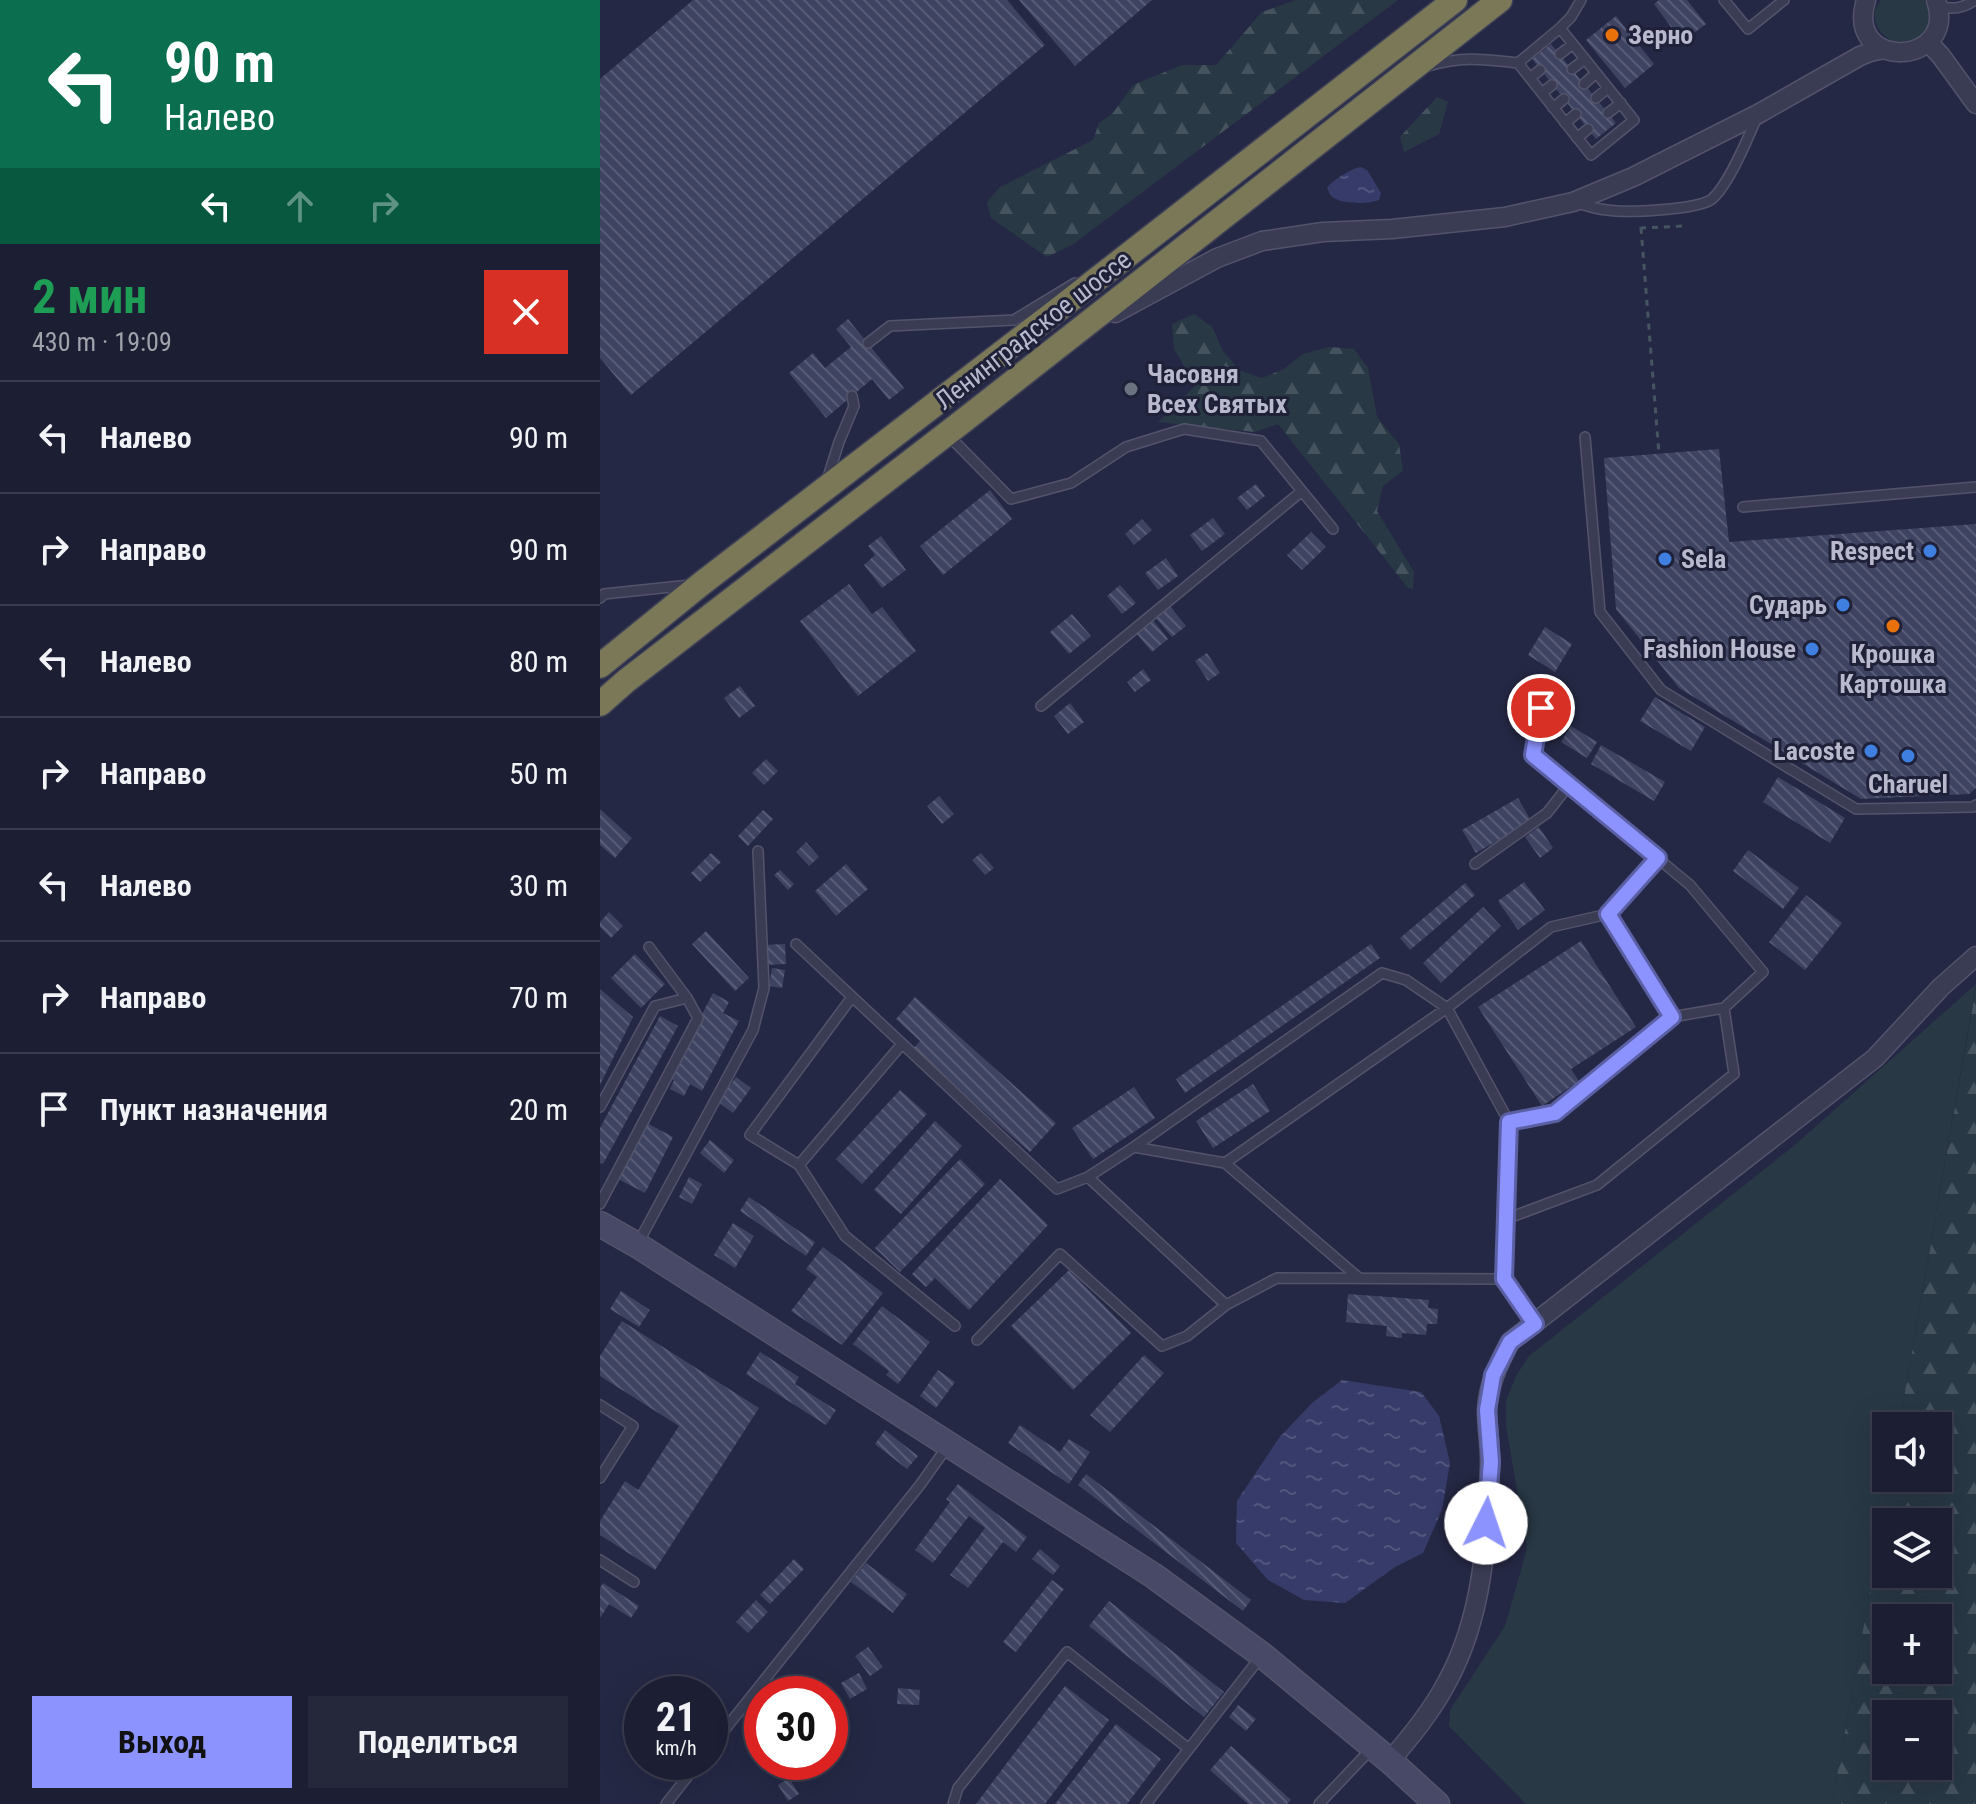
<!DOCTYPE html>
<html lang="ru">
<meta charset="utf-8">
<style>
body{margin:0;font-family:"Roboto Condensed",sans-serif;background:#25273b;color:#f1f3f6;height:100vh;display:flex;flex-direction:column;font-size:30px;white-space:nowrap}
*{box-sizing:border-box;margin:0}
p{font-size:26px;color:#a0a2ac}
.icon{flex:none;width:44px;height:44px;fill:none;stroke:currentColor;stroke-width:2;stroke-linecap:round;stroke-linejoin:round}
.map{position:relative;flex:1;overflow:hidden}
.drawer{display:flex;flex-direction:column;background:#1c1e33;width:600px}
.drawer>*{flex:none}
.banner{background:#0b6e4f;color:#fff;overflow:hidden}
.tools{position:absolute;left:1272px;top:1412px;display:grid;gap:16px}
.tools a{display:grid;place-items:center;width:80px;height:80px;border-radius:0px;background:#1c1e33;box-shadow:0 8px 32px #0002,0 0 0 2px #3a3c4e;font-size:40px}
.speed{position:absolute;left:24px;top:1676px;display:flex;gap:16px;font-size:40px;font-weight:700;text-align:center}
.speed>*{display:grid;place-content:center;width:104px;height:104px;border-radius:50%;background:#1c1e33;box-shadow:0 8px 32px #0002,0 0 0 2px #3a3c4e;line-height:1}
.speed small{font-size:20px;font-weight:400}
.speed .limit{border:12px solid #d22;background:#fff;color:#111}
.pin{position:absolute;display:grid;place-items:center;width:68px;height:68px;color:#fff;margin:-34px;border:4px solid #fff;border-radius:50%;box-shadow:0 2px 8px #0007}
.me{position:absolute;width:88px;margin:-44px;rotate:4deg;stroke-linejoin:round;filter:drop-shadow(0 0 6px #0008)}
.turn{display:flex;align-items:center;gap:28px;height:168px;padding:0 32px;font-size:36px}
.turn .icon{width:104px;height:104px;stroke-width:2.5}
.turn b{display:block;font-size:56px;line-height:68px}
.lanes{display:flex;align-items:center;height:76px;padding:0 32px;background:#0003;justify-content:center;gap:40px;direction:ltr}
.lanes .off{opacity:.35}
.round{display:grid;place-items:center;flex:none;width:84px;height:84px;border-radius:0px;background:#25273b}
.headline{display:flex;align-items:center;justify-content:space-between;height:136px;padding:0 32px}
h1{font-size:48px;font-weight:700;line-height:60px;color:#1e9e55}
.cta{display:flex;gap:16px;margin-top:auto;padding:16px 32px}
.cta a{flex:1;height:92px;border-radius:0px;background:#8c93fe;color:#111;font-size:32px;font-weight:700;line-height:92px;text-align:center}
.cta a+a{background:#25273b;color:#f1f3f6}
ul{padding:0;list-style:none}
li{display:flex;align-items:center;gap:24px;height:112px;padding:0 32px;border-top:2px solid #3a3c4e}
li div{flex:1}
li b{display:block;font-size:30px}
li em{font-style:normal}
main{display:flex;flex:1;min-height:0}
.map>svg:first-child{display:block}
.green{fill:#283845}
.forest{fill:url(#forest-firs);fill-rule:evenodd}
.water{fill:url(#water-ripples)}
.building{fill:url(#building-back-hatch)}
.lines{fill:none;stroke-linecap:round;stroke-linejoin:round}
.lane-casing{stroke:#53546b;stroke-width:12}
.street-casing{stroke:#53546b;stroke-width:21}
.secondary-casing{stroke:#53546b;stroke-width:27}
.highway-casing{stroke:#3f4158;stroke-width:27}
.path{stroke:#465561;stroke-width:3;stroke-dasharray:6 6;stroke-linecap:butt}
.lane{stroke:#3a3c54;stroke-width:9}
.street{stroke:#3a3c54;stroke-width:18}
.secondary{stroke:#484967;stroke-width:24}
.highway{stroke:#7a7857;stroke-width:24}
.route-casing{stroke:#5b60a5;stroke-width:20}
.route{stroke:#8c93fe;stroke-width:14}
.food-dot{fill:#e8710a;stroke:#1f2139;stroke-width:3}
.worship-dot{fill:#6b7280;stroke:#1f2139;stroke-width:3}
.shop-dot{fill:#3f7fe0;stroke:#1f2139;stroke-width:3}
.labels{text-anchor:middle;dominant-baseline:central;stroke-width:6;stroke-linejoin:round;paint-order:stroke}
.poi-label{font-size:26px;font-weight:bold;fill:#b8b9cd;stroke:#1f2139;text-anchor:end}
.street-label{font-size:26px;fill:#b8b9cd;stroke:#1f2139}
</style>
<main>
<section class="drawer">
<div class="banner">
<div class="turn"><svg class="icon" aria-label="left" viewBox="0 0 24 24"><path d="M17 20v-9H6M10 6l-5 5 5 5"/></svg><div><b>90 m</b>Налево</div></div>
<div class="lanes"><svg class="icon" aria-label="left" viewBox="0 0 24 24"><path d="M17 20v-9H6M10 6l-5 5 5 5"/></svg><svg class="icon off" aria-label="ahead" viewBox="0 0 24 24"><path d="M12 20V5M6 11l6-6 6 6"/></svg><svg class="icon off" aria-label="right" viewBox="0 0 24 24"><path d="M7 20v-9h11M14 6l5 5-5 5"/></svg></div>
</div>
<div class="headline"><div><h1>2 мин</h1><p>430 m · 19:09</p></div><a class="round" style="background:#d93025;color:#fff"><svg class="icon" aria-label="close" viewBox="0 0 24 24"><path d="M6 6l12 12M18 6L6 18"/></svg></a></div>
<ul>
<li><svg class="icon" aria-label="left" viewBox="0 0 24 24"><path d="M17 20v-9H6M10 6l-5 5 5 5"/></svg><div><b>Налево</b></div><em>90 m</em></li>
<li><svg class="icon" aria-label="right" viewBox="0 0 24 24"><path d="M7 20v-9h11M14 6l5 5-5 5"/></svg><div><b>Направо</b></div><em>90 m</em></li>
<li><svg class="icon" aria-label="left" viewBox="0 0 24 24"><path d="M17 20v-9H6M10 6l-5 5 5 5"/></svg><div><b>Налево</b></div><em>80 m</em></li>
<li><svg class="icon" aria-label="right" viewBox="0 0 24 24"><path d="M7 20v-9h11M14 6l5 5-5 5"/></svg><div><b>Направо</b></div><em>50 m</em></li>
<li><svg class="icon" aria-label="left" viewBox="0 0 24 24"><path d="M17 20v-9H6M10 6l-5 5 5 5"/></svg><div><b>Налево</b></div><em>30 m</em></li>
<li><svg class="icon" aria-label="right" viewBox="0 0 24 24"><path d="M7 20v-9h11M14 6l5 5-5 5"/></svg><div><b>Направо</b></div><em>70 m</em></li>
<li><svg class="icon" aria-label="arrive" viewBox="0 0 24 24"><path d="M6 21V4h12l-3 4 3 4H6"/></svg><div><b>Пункт назначения</b></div><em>20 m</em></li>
</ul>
<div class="cta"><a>Выход</a><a>Поделиться</a></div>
</section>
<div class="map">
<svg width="1376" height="1804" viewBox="0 0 1376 1804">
<defs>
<pattern id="forest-firs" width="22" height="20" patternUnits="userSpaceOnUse" patternTransform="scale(2)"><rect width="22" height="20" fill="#283845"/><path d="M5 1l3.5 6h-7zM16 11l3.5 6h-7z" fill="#45535f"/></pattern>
<pattern id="water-ripples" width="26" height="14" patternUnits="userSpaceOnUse" patternTransform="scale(2)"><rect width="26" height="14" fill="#373b6a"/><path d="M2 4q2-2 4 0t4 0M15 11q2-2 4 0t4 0" fill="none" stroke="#52557e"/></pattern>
<pattern id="building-back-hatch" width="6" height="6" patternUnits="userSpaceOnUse" patternTransform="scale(2)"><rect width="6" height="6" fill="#3f4362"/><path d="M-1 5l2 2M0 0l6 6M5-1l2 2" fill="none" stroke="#595c77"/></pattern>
</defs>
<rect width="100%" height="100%" fill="#252844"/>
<path class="green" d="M 1281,0 L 1324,0 C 1335,16 1327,41 1306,43 C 1289,45 1272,28 1275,11 C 1276,7 1279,4 1281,0 Z
M 1376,984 L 1299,1426 L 1286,1426 L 1286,1478 L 1290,1478 L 1232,1804 L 926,1804 L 849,1726 L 850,1710 L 905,1626 L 927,1549 L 906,1426 L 906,1401 L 916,1376 L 929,1356 L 1196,1144 Z"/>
<path class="forest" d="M 696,0 L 798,0 L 472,245 L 447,257 L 391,218 L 387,202 L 400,187 L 493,140 L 499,123 L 513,113 L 533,85 L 582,65 L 616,65 L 662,12 Z
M 837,97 L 848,102 L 839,134 L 804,152 L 800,137 Z
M 594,314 L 612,327 L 623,351 L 639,370 L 662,378 L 684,369 L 703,354 L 729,347 L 754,349 L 768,368 L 777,417 L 799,444 L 803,471 L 783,486 L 777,511 L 814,572 L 813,589 L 808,588 L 678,424 L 655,432 L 558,422 L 596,385 L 574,349 L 572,324 Z
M 1376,987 L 1376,1804 L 1232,1804 L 1290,1478 L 1338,1478 L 1338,1426 L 1299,1426 ZM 1286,1522 L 1338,1522 L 1338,1574 L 1286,1574 ZM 1286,1618 L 1338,1618 L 1338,1670 L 1286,1670 ZM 1286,1714 L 1338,1714 L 1338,1766 L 1286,1766 Z"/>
<path class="water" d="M 761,167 L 767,170 L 781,193 L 779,200 C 768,204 747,204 736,199 C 730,196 730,194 727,188 C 734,179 750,169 761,167 Z
M 742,1380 L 821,1392 L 839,1416 L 850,1463 L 842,1510 L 823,1553 L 795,1567 L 745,1603 L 704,1600 L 668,1580 L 636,1543 L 637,1501 L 679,1438 L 712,1403 Z"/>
<path class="building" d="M 93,0 L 407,0 L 445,45 L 31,395 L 0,358 L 0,79 Z
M 419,0 L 552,0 L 475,66 Z
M 1059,0 L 1087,0 L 1106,24 L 1082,42 L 1054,4 Z
M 1016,16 L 1054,64 L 1025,88 L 986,40 Z
M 951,44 L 1016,123 L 996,139 L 932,59 Z
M 248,319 L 304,388 L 289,400 L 272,379 L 226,418 L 189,373 L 213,353 L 225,368 L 251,347 L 236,329 Z
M 1119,449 L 1129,542 L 1376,524 L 1376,788 L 1369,794 L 1261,799 L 1079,688 L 1016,609 L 1004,458 Z
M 656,484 L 665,496 L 647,510 L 637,498 Z
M 390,490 L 412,519 L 343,575 L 320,546 Z
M 613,518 L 625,534 L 602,551 L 590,535 Z
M 542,519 L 552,530 L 534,545 L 525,534 Z
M 711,532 L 726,547 L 702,570 L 687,555 Z
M 281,536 L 306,570 L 282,588 L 264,565 L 275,555 L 268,546 Z
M 566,558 L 578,576 L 558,590 L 545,573 Z
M 249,584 L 272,614 L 282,607 L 316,651 L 258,696 L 200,621 Z
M 520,585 L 536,603 L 522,614 L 507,596 Z
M 568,604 L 586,626 L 572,637 L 554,616 Z
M 472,614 L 491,636 L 469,654 L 450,632 Z
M 553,620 L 568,639 L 552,652 L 537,634 Z
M 945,627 L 972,644 L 955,672 L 928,655 Z
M 607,653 L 620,673 L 608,681 L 595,661 Z
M 543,669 L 551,680 L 535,692 L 527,682 Z
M 140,686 L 155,706 L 139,718 L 124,698 Z
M 1055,697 L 1105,727 L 1091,751 L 1040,721 Z
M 470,703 L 484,722 L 468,734 L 454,716 Z
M 922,711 L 930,719 L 917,733 L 909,724 Z
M 971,726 L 997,742 L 987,758 L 961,742 Z
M 1001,745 L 1065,782 L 1054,801 L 991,764 Z
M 166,759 L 178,771 L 164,785 L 152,773 Z
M 1178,777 L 1245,818 L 1230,843 L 1163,802 Z
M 339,796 L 354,814 L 342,824 L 327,806 Z
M 918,798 L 931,821 L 876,853 L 862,830 Z
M 0,809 L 32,838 L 15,858 L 0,845 Z
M 163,810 L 173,819 L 148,846 L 138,836 Z
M 939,827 L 953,848 L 940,858 L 925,837 Z
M 206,842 L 219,857 L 209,866 L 196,852 Z
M 1148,850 L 1199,888 L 1183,909 L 1133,871 Z
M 111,853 L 121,862 L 100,882 L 91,873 Z
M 381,853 L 394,868 L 385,875 L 372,860 Z
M 246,864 L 268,889 L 236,916 L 215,891 Z
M 180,870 L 194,884 L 188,890 L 174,875 Z
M 924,882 L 945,910 L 918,930 L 898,901 Z
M 865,883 L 875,895 L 810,950 L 800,938 Z
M 1206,895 L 1242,923 L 1205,970 L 1169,942 Z
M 883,907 L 901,926 L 841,983 L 823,963 Z
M 9,912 L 23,926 L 11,938 L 0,927 L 0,922 Z
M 106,931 L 149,978 L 135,991 L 92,944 Z
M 981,941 L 1036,1027 L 971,1069 L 979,1081 L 942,1106 L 878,1007 Z
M 185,944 L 186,964 L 164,965 L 163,945 Z
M 771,944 L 780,958 L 585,1093 L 576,1079 Z
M 35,954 L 65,984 L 41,1008 L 11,978 Z
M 172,968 L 185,970 L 182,988 L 169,986 Z
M 0,989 L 33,1017 L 0,1085 Z
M 113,993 L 129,1002 L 123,1013 L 139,1021 L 102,1091 L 90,1084 L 84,1096 L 70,1089 L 74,1080 L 69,1078 Z
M 315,997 L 456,1123 L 430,1152 L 313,1049 L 320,1041 L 296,1019 Z
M 60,1016 L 78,1026 L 3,1164 L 0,1163 L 0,1128 Z
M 136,1077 L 151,1088 L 133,1113 L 118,1102 Z
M 653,1084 L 670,1111 L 613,1148 L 596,1121 Z
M 534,1087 L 555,1118 L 493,1159 L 472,1128 Z
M 300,1090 L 327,1114 L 262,1184 L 236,1159 Z
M 335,1121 L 362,1146 L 301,1214 L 274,1190 Z
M 45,1122 L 73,1137 L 45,1193 L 16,1178 Z
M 110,1140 L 134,1160 L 124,1173 L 100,1153 Z
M 360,1159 L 385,1184 L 300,1272 L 275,1248 Z
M 89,1177 L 102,1184 L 92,1204 L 79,1197 Z
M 400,1179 L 448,1225 L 369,1310 L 335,1278 L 326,1287 L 312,1274 Z
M 149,1197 L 215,1242 L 206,1256 L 140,1211 Z
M 133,1223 L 154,1236 L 135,1268 L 114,1255 Z
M 223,1247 L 283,1293 L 242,1345 L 191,1311 L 217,1277 L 206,1269 Z
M 469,1270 L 531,1333 L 473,1390 L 411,1326 Z
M 21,1291 L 50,1310 L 39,1327 L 10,1309 Z
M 748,1294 L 829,1300 L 828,1308 L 838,1309 L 837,1324 L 827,1324 L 826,1335 L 802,1333 L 802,1338 L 786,1336 L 787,1326 L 746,1322 Z
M 282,1306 L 330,1342 L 298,1384 L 286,1375 L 289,1371 L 253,1344 Z
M 22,1321 L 159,1408 L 55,1570 L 0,1535 L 0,1521 L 25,1481 L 38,1490 L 79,1426 L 0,1376 L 0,1356 Z
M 160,1352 L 199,1377 L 195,1384 L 236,1410 L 226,1425 L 146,1374 Z
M 544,1355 L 564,1373 L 510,1432 L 490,1415 Z
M 338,1370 L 355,1382 L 336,1408 L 320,1396 Z
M 420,1425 L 460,1452 L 469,1439 L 490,1452 L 469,1484 L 408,1443 Z
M 285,1430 L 318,1456 L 307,1469 L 275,1444 Z
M 486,1474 L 651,1600 L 643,1611 L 478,1485 Z
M 358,1484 L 427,1537 L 416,1552 L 403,1542 L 368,1588 L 350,1575 L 385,1528 L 369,1516 L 333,1563 L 315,1550 L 350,1502 L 346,1499 Z
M 440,1549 L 460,1566 L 453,1575 L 432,1559 Z
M 194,1559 L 204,1569 L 170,1604 L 160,1595 Z
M 266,1563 L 307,1594 L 293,1613 L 251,1582 Z
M 452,1580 L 464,1589 L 416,1652 L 403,1642 Z
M 3,1583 L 39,1606 L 31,1618 L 9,1604 L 0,1618 L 0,1588 Z
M 156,1600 L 168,1612 L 148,1633 L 136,1622 Z
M 509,1601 L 624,1692 L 604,1717 L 489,1626 Z
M 268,1647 L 283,1667 L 270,1676 L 255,1656 Z
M 259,1673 L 267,1689 L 250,1699 L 241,1683 Z
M 465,1686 L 509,1720 L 445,1804 L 376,1804 Z
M 298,1688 L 320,1690 L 319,1705 L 297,1704 Z
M 638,1705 L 656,1719 L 646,1731 L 629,1717 Z
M 516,1724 L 561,1759 L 527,1804 L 455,1804 Z
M 631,1746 L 691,1800 L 687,1804 L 648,1804 L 610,1770 Z
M 189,1778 L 199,1794 L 188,1801 L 178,1785 Z"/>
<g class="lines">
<g class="lane-casing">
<path id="lane" d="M 1124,0 L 1148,29 L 1184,0
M 1338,7 C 1354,9 1362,9 1375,0
M 960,54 L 973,44
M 918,63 L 960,28
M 828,66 C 863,56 882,59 918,63 L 991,155 L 1034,120 L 960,28 L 971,17 L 981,0
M 972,69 L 985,59
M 930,78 L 940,70
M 984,84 L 996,73
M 942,93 L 952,85
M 996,98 L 1008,88
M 953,108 L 964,99
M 1008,113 L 1021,103
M 965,123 L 976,114
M 977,138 L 988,129
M 976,203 C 986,205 996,209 1007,210 C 1026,213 1098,210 1112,199 C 1129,184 1148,138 1157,117
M 268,343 L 290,326 L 414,320 L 475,283
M 349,436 L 411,499 L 471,483 L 526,447 L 584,429 L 661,441 L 733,529
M 985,437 L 1000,612 L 1061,690 L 1256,809 L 1373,807 L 1376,805
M 227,480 L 239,442 L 254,406 L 252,396
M 1143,507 L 1376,487
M 0,598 L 4,594 L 90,585
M 441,706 L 702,491
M 875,864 L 947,813 L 969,785
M 196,944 L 457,1189 L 488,1177 L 534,1147 L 782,973 L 806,980 L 847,1008 L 909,1122 L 904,1279
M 252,997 L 150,1135 L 199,1165 L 245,1236 L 355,1326
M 1072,1017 L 1124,1008
M 0,1107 L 55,1006 L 87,998
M 909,1122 L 955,1113 L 1072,1017 L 1008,914
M 534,1147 L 625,1163 L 759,1278
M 625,1163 L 847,1008 L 951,927 L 1008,914 L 1058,858
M 199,1165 L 302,1044
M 488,1177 L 626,1305
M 0,1204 L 98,1018 L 87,998 L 49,947
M 906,1219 L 997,1185 L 1134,1074 L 1124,1008 L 1163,972 L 1090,885 L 933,755 L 946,682
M 37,1245 L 153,1030 L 164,988 L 158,851
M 377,1340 L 460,1254 L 562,1346 L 587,1336 L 626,1305 L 677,1278 L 904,1279 L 935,1323
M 0,1405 L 33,1426 L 0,1478
M 0,1560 L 34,1582
M 110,1748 L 320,1485 L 347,1447
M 66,1804 L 99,1762
M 353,1804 L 358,1788 L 467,1652 L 589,1749
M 546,1804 L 662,1655
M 719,1804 L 773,1747"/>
</g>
<g class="street-casing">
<path id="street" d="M 1266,0 C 1244,72 1359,67 1336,0
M 1328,42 L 1341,56 L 1376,104
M 515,313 L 617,258 L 662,241 L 723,232 L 792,229 L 905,217 L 973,202 L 1033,177 L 1158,114 L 1260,56 L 1270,52 L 1284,49
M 790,1761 C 811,1736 832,1711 847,1682 C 883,1617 887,1539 890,1467 C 891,1448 887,1430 887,1411 C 888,1385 898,1365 910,1342 L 1275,1058 L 1341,987 L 1376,956"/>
</g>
<g class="secondary-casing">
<path id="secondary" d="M 0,1224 L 37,1245 L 554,1576 L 662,1655 L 790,1761 L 837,1804"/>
</g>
<g class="highway-casing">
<path id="highway" d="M 0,666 L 101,584 L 455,312 L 855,0
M 0,704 L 26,681 L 358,425 L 900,0"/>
</g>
<path class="path" d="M 1041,227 L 1041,228 L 1084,226
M 1041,228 L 1059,454"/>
<use href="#lane" class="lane"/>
<use href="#street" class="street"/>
<use href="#secondary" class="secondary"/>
<use href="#highway" class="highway"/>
</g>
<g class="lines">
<g class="route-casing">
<path id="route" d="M 886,1523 L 891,1462 L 887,1410 L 893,1375 L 910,1342 L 935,1324 L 904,1279 L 909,1122 L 955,1113 L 1072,1017 L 1008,914 L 1058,858 L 933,755 L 941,708"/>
</g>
<use href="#route" class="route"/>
</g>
<g class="food-dot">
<circle cx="1012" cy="35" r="8"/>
<circle cx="1293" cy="626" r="8"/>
</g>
<circle class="worship-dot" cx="531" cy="389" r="8"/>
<g class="shop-dot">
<circle cx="1330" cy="551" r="8"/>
<circle cx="1065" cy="559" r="8"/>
<circle cx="1243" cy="605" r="8"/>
<circle cx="1212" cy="649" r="8"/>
<circle cx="1271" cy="751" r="8"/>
<circle cx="1308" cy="756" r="8"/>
</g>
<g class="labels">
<g class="poi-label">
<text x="1028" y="35" text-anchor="start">Зерно</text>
<text x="547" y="374" text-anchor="start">Часовня<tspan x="547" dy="30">Всех Святых</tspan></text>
<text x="1314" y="551">Respect</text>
<text x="1081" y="559" text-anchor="start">Sela</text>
<text x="1227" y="605">Сударь</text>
<text x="1196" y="649">Fashion House</text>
<text x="1293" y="654" text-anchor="middle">Крошка<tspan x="1293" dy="30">Картошка</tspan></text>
<text x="1255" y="751">Lacoste</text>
<text x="1308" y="784" text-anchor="middle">Charuel</text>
</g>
<g class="street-label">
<text transform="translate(433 330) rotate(-38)">Ленинградское шоссе</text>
</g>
</g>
</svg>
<div class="tools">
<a><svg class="icon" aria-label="sound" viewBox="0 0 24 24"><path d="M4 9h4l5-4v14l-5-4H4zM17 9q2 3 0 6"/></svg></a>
<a><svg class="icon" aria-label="layers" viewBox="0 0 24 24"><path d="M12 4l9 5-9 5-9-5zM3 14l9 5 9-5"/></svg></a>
<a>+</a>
<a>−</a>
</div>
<div class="speed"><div>21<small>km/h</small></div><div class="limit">30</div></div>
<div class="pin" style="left:941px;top:708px;background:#d93025"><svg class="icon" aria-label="arrive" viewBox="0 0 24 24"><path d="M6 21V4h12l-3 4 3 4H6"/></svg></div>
<svg class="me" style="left:886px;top:1523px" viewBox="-20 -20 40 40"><circle r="19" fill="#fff"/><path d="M0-13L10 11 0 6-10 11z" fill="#8c93fe"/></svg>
</div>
</main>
